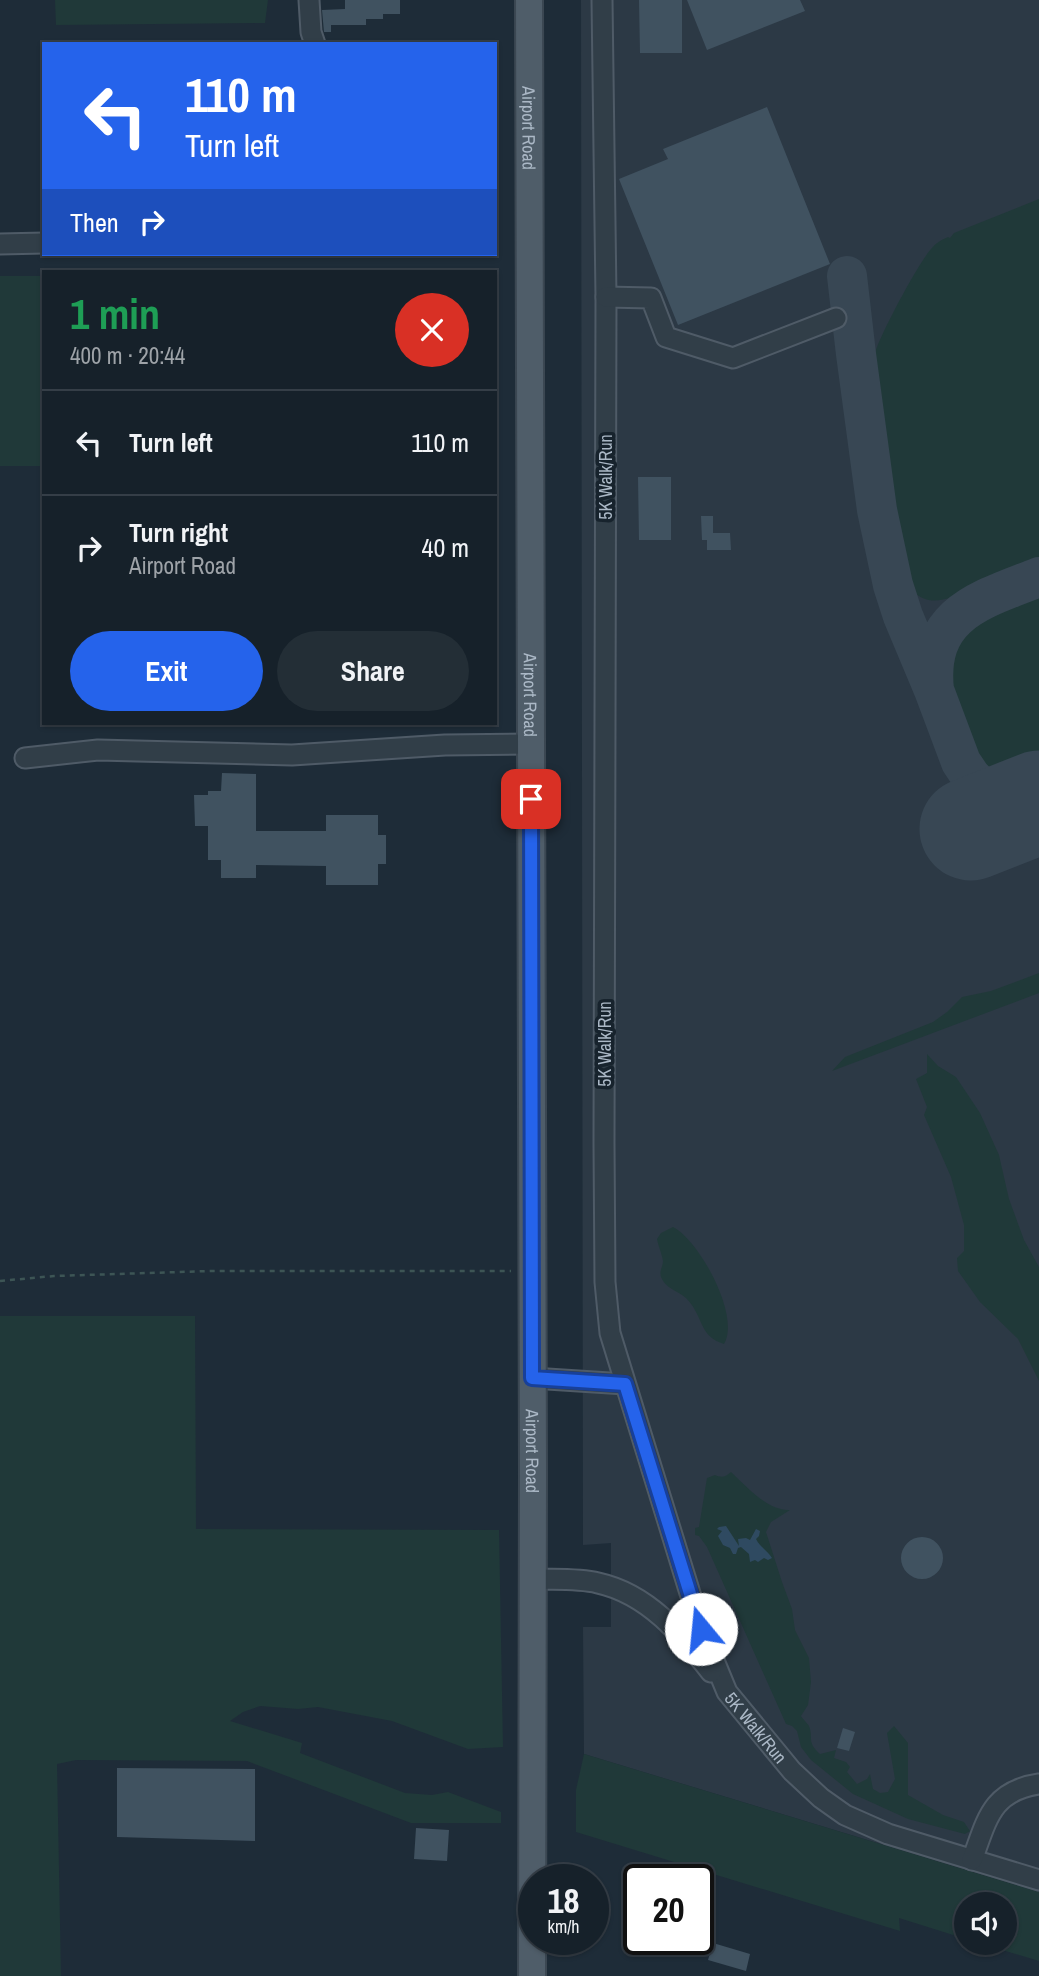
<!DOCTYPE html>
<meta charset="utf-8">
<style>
body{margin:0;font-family:"Archivo Narrow",sans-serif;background:#232e36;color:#f1f3f6;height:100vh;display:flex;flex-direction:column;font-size:26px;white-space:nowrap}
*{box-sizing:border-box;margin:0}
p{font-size:23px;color:#9ea3a8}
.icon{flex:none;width:38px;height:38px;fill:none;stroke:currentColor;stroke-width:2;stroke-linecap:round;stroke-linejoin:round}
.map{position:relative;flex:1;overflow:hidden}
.drawer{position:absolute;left:42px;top:270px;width:455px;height:455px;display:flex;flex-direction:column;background:#16212a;border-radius:0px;box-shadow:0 2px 5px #0004,0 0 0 2px #353e47}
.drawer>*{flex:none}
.top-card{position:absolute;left:42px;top:42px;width:455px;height:214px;border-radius:0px;box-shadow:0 2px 5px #0004,0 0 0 2px #353e47;background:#2563eb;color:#fff;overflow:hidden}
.fabs{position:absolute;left:954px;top:1892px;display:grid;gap:14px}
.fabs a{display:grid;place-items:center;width:63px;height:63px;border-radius:50%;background:#16212a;box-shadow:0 2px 5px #0004,0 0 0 2px #353e47;font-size:35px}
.speed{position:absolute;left:518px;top:1864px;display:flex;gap:14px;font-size:35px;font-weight:700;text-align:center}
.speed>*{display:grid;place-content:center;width:91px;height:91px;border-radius:50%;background:#16212a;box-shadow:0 2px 5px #0004,0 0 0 2px #353e47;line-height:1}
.speed small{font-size:18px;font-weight:400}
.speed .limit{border:4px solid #111;border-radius:10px;background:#fff;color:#111}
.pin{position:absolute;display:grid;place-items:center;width:60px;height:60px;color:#fff;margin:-30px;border-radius:14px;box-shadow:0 4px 10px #0006}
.me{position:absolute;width:77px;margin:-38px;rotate:343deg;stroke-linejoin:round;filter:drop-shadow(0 0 5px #0008)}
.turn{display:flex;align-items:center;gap:24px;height:147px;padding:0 28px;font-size:32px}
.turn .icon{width:91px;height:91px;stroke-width:2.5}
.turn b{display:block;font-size:49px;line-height:60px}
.then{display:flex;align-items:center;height:66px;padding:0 28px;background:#0003;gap:14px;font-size:26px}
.round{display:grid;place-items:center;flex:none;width:74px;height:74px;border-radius:37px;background:#232e36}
.summary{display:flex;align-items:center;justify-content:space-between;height:119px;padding:0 28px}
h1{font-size:42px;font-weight:700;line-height:52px;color:#1e9e55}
.primary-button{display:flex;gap:14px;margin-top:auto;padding:14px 28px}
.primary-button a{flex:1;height:80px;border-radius:42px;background:#2563eb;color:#fff;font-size:28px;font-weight:700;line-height:80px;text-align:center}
.primary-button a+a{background:#232e36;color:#f1f3f6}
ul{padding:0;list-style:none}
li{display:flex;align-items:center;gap:21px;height:105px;padding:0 28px;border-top:2px solid #353e47}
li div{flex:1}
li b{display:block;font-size:26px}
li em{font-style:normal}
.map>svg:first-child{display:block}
.airport{fill:#2c3945}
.green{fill:#203939}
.water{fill:#2f4a61}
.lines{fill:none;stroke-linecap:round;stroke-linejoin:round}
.taxiway{stroke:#384754;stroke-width:40}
.runway{stroke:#384754;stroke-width:103}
.building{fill:#405260}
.minor-casing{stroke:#4f5b67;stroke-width:23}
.major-casing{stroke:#3b4752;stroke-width:30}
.path{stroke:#3d5555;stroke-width:2.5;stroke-dasharray:5 5;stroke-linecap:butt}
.minor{stroke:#313e48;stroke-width:19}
.major{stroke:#4f5d69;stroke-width:26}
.route-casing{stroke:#184099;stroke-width:18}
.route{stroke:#2563eb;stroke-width:12}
.labels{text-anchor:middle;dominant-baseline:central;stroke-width:7;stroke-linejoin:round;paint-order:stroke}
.street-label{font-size:18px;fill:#abb8c6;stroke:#17232d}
</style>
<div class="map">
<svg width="1039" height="1976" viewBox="0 0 1039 1976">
<rect width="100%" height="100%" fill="#1e2c38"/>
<path class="airport" d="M 581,0 L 1039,0 L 1039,1892 L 584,1754 L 583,1627 L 611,1627 L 611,1543 L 583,1545 Z"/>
<path class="green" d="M 55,0 L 268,0 L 265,23 L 56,25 Z
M 1039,199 L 1039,562 L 952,597 C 938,602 924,603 913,591 C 896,573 870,384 874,357 C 877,340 919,262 931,249 C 936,243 941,240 948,237 L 950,238 L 954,233 Z
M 0,276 L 44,276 L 44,466 L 0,466 Z
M 1039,591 L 1039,764 C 1025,770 1008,781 993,776 C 988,774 983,771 980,767 C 969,754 946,693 946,676 C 946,658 955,639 967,627 C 984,608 1015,601 1039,591 Z
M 1039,973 L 1039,993 L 832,1071 L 845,1057 L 933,1022 L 947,1012 L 962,997 L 991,991 Z
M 927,1054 L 938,1066 L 956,1077 L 980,1113 L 999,1155 L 1009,1199 L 1024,1240 L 1039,1267 L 1039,1381 L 1018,1339 L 980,1302 L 958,1271 L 957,1258 L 964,1251 L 964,1225 L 951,1177 L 924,1115 L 927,1107 L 916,1079 L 927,1073 Z
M 673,1227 C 699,1240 741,1316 724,1344 C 698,1336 704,1316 686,1298 C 678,1291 665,1288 661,1277 C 659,1270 663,1267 663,1261 C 662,1254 658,1245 657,1239 L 661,1233 Z
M 0,1316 L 195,1316 L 196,1529 L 499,1530 L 503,1747 L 468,1749 L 392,1721 L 318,1707 L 298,1709 L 260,1706 L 243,1712 L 230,1721 L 302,1743 L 300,1753 L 405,1793 L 432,1795 L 448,1792 L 501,1812 L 501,1823 L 411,1823 L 247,1761 L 76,1760 L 57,1764 L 61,1976 L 0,1976 Z
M 731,1472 C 747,1487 768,1511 790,1510 L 771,1522 L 766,1532 L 782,1582 L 792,1609 L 795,1630 L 809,1658 L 811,1682 L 808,1705 L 801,1716 C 802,1718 808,1724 809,1726 C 814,1739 806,1741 820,1754 L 836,1750 L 834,1758 L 846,1762 L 850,1767 L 847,1772 L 857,1784 L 867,1779 L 870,1774 L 873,1789 L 880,1793 L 888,1792 L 895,1779 L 887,1733 L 894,1726 L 908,1743 L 908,1795 L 943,1815 L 964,1822 L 970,1831 L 965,1834 L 908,1819 L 853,1794 L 811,1760 L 801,1747 L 797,1731 L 792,1726 L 786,1724 L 707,1547 L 699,1536 L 695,1535 L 695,1528 L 699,1527 L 707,1478 L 715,1475 C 721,1478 726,1477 731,1472 Z
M 584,1754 L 1039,1892 L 1039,1961 L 979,1943 L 1004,1942 L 1004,1904 L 966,1904 L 966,1939 L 899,1918 L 900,1931 L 576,1832 L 576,1790 Z"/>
<path class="water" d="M 726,1526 L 739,1546 L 738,1539 L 746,1538 L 750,1540 L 756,1529 L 760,1531 L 759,1536 L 756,1539 C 760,1547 767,1550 772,1558 L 768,1560 L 764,1558 L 758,1562 L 755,1560 L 750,1562 L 749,1554 L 741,1547 L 738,1548 L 736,1554 L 733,1554 L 730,1548 L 723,1545 L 718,1536 L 722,1531 L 717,1529 L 719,1527 Z"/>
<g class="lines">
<path class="taxiway" d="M 847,276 L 856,354 L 877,510 L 893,585 L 903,616 L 934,690 L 961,762 L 971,777 L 979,785 L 1019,810
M 934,690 C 926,613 981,600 1039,577"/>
<path class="runway" d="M 971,829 L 1039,802"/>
</g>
<path class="building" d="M 345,0 L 400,0 L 400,14 L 383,14 L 383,19 L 366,19 L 366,25 L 331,25 L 331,32 L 324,32 L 322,10 L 345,9 Z
M 639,0 L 682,0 L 682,53 L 640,53 Z
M 687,0 L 800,0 L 805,11 L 707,50 Z
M 767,107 L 830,264 L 678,325 L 619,179 L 668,159 L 663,149 Z
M 638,477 L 671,477 L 671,540 L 639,540 Z
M 701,516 L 713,516 L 713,533 L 730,533 L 731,550 L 707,550 L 707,540 L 702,540 Z
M 222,773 L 256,774 L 256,831 L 326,831 L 326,815 L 378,815 L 378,835 L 386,835 L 386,864 L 378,864 L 378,885 L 326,885 L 326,866 L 256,865 L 256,878 L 221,878 L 221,860 L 208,860 L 208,826 L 195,826 L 194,795 L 208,795 L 208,791 L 221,791 Z
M901 1558a21 21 0 1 1 42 0a21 21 0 1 1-42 0Z
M 843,1728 L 855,1732 L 849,1751 L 837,1748 Z
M 117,1768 L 255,1769 L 255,1841 L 117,1837 Z
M 416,1828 L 449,1830 L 447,1861 L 414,1859 Z
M 713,1943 L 750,1954 L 746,1971 L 708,1960 Z"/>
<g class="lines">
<g class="minor-casing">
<g id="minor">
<path d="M 309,0 L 311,32 L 315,44"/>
<path id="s1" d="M 602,0 L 606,297 L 604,1143 L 605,1282 L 610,1333 L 701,1629 L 727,1692 L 792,1771 L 821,1798 L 845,1815 L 888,1834 L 1039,1880"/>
<path d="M 0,244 L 44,243"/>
<path d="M 606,297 L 651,298 L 666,337 L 733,358 L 836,318"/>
<path d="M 25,758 L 98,750 L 292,755 L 445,745 L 530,744"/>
<path d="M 532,1378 L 625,1384"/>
<path d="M 533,1579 C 554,1580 577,1578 598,1583 C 648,1594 681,1634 711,1672"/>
<path d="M 972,1860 C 987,1820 991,1791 1039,1784"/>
</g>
</g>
<g class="major-casing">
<g id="major">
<path id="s2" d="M 529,0 L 533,1473 L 532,1976"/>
</g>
</g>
<path class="path" d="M 0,1281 L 54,1276 L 211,1271 L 511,1271"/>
<use href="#minor" class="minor"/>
<use href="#major" class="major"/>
</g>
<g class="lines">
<g class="route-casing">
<path id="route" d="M 531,799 L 532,1378 L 625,1384 L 701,1629"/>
</g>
<use href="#route" class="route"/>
</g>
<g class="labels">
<g class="street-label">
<text stroke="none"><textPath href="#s2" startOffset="128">Airport Road</textPath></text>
<text transform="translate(605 477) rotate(-90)">5K Walk/Run</text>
<text stroke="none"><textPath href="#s2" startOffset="695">Airport Road</textPath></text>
<text transform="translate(604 1044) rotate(-90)">5K Walk/Run</text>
<text stroke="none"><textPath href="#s2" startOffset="1451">Airport Road</textPath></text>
<text stroke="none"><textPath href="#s1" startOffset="1757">5K Walk/Run</textPath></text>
</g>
</g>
</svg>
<div class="fabs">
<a><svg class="icon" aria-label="sound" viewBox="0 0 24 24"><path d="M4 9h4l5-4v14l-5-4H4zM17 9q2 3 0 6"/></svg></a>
</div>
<div class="speed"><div>18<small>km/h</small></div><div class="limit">20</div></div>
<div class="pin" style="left:531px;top:799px;background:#d93025"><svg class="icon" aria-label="arrive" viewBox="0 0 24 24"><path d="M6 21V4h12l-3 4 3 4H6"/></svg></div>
<svg class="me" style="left:701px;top:1629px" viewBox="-20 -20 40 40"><circle r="19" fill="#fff"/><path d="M0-13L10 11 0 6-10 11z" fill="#2563eb"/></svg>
<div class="top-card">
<div class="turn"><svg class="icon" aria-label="left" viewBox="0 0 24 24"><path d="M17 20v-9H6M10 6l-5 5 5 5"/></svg><div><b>110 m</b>Turn left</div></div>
<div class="then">Then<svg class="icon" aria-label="right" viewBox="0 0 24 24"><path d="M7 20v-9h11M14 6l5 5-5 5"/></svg></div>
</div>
<section class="drawer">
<div class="summary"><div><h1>1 min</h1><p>400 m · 20:44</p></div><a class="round" style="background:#d93025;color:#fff"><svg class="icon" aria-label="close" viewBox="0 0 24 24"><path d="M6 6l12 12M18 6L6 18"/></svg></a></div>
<ul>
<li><svg class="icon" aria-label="left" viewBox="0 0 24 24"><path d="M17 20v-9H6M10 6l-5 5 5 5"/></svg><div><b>Turn left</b></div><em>110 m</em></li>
<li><svg class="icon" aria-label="right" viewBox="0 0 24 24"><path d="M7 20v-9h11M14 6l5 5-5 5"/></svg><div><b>Turn right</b><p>Airport Road</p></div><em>40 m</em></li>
</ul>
<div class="primary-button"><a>Exit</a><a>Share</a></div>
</section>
</div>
